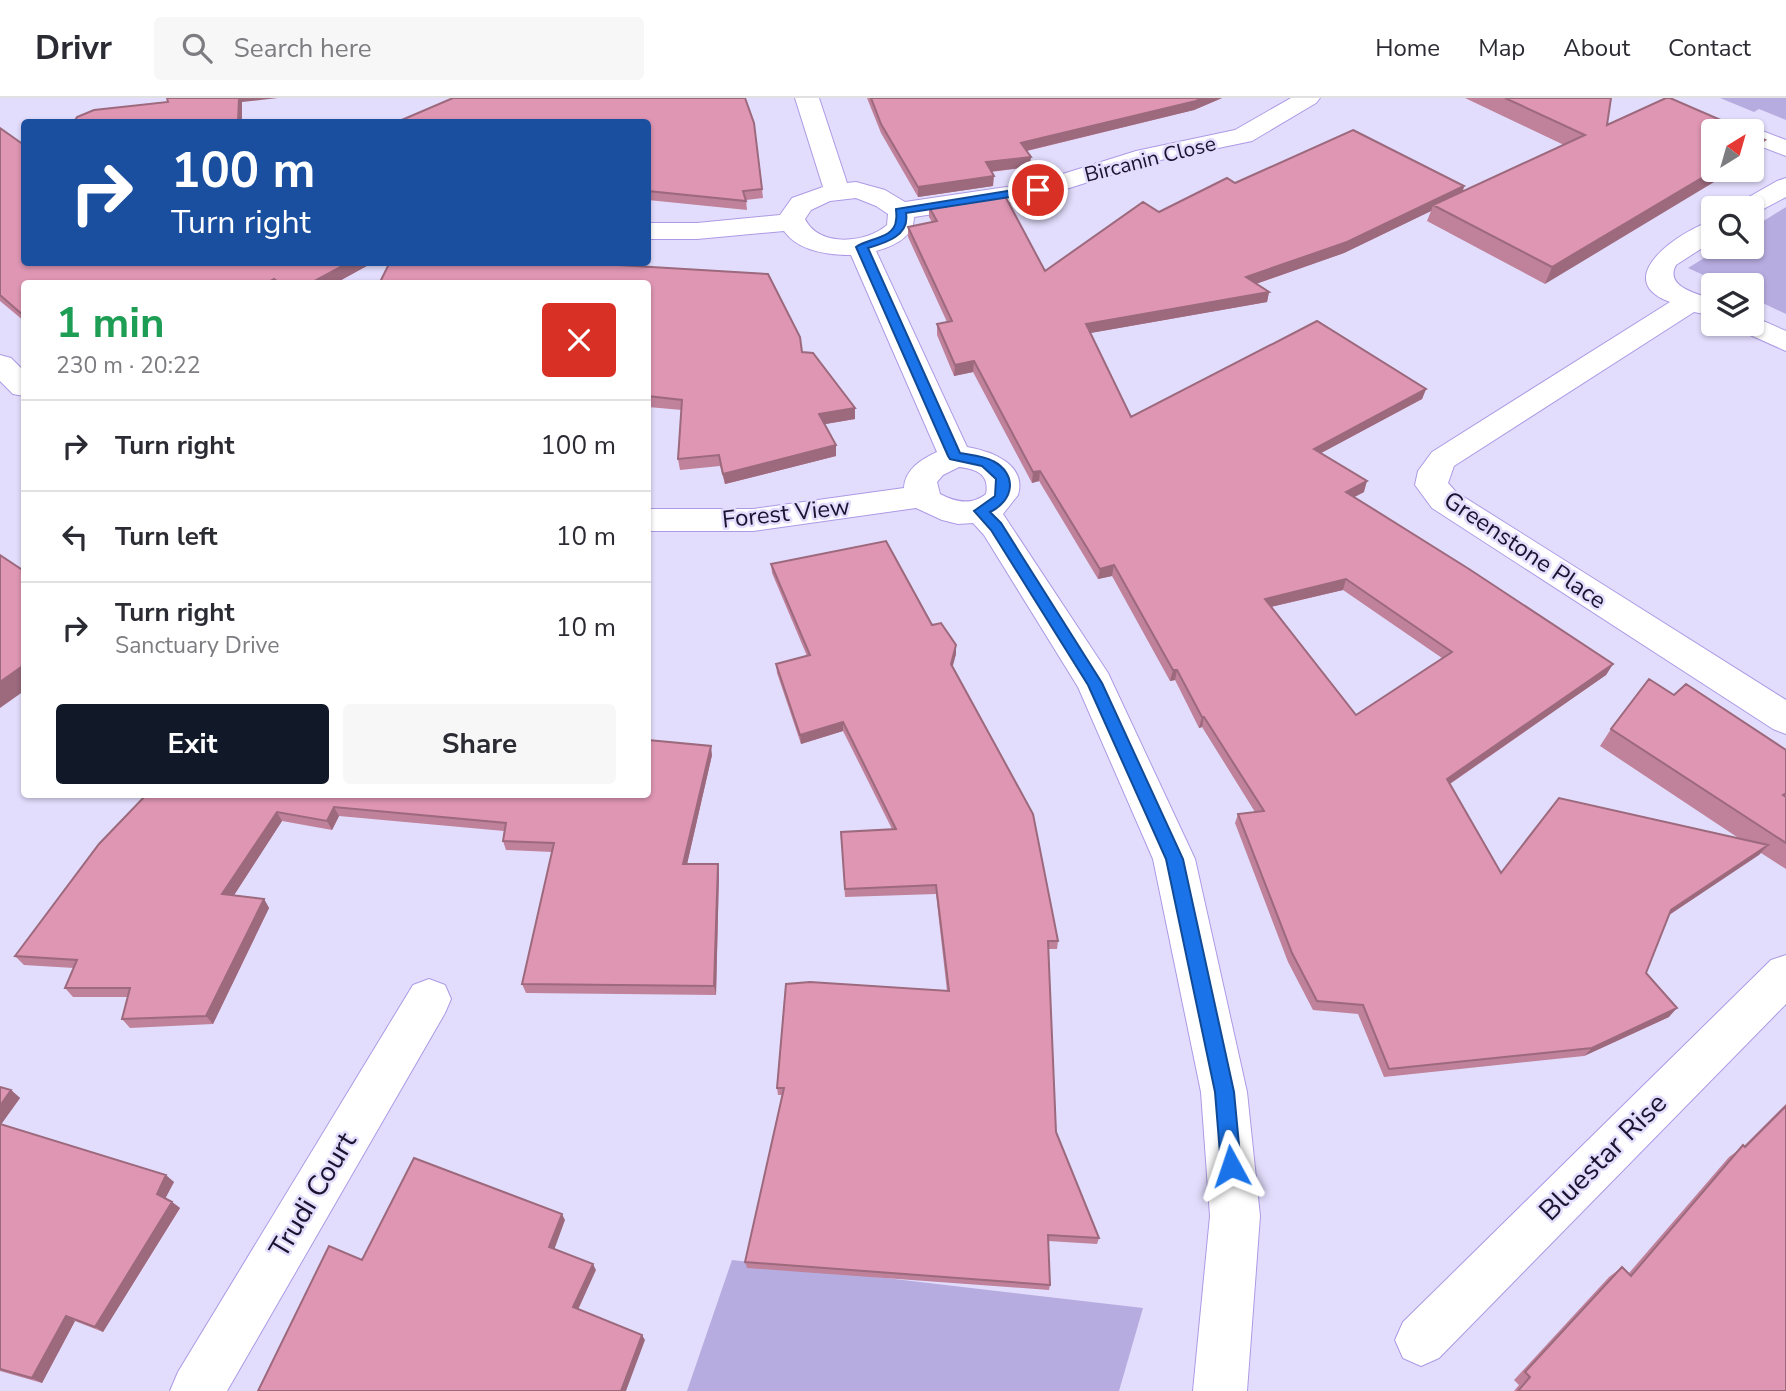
<!DOCTYPE html>
<meta charset="utf-8">
<style>
body{margin:0;font-family:"Nunito Sans",sans-serif;background:#f7f7f7;color:#2b2b33;height:100vh;display:flex;flex-direction:column;font-size:26px;white-space:nowrap}
*{box-sizing:border-box;margin:0}
p{font-size:23px;color:#7c7c81}
.icon{flex:none;width:38px;height:38px;fill:none;stroke:currentColor;stroke-width:2;stroke-linecap:round;stroke-linejoin:round}
.map{position:relative;flex:1;overflow:hidden}
.drawer{position:absolute;left:21px;top:182px;width:630px;height:518px;display:flex;flex-direction:column;background:#fff;border-radius:7px;box-shadow:0 2px 5px #0004}
.drawer>*{flex:none}
.banner{position:absolute;left:21px;top:21px;width:630px;height:147px;border-radius:7px;box-shadow:0 2px 5px #0004;background:#1a4fa0;color:#fff;overflow:hidden}
.needle{width:46px;rotate:37deg}
.controls{position:absolute;left:1701px;top:21px;display:grid;gap:14px}
.controls a{display:grid;place-items:center;width:63px;height:63px;border-radius:7px;background:#fff;box-shadow:0 2px 5px #0004;font-size:35px}
.pin{position:absolute;display:grid;place-items:center;width:60px;height:60px;color:#fff;margin:-30px;border:4px solid #fff;border-radius:50%;box-shadow:0 2px 7px #0007}
.me{position:absolute;width:77px;margin:-38px;rotate:355deg;stroke-linejoin:round;filter:drop-shadow(0 0 5px #0008)}
.turn{display:flex;align-items:center;gap:24px;height:147px;padding:0 35px;font-size:32px}
.turn .icon{width:91px;height:91px;stroke-width:2.5}
.turn b{display:block;font-size:49px;line-height:60px}
.round{display:grid;place-items:center;flex:none;width:74px;height:74px;border-radius:7px;background:#f7f7f7}
.summary{display:flex;align-items:center;justify-content:space-between;height:119px;padding:0 35px}
h1{font-size:42px;font-weight:700;line-height:52px;color:#1e9e55}
.cta{display:flex;gap:14px;margin-top:auto;padding:14px 35px}
.cta a{flex:1;height:80px;border-radius:7px;background:#111827;color:#fff;font-size:28px;font-weight:700;line-height:80px;text-align:center}
.cta a+a{background:#f7f7f7;color:#2b2b33}
ul{padding:0;list-style:none}
li{display:flex;align-items:center;gap:21px;height:91px;padding:0 35px;border-top:2px solid #e1e1e2}
li div{flex:1}
li b{display:block;font-size:26px}
li em{font-style:normal}
header{display:flex;align-items:center;gap:42px;box-sizing:border-box;height:98px;padding:0 35px;background:#fff;border-bottom:2px solid #e1e1e2}
header strong{font-size:33px}
nav{display:flex;gap:38px;margin-inline-start:auto;font-size:24px}
.search{width:490px;height:63px;background:#f7f7f7;display:flex;align-items:center;gap:18px;box-sizing:border-box;padding:0 24px;border-radius:7px;color:#7c7c81;font-size:26px}
.map>svg:first-child{display:block}
.green{fill:#b7ace0}
.lines{fill:none;stroke-linecap:round;stroke-linejoin:round}
.minor-casing{stroke:#ac9ae5;stroke-width:2}
.minor{fill:#fff;fill-rule:evenodd}
.wall{fill:#c0819a;fill-rule:evenodd}
.shaded-wall{fill:#9c697d}
.building{fill:#df96b3;stroke:#9c697d;stroke-width:2;fill-rule:evenodd}
.route{fill:#1a73e8;stroke:#114b97;stroke-width:2}
.labels{text-anchor:middle;dominant-baseline:central;stroke-width:5;stroke-linejoin:round;paint-order:stroke}
.far-street-label{font-size:21px;fill:#1b132f;stroke:#e3ddfd}
.street-label{font-size:24px;fill:#1b132f;stroke:#e3ddfd}
.near-street-label{font-size:28px;fill:#1b132f;stroke:#e3ddfd}
</style>
<header>
<strong>Drivr</strong>
<div class="search"><svg class="icon" aria-label="search" viewBox="0 0 24 24"><circle cx="10" cy="10" r="6"/><path d="M15 15l6 6"/></svg>Search here</div>
<nav><a>Home</a><a>Map</a><a>About</a><a>Contact</a></nav>
</header>
<div class="map">
<svg width="1786" height="1293" viewBox="0 0 1786 1293">
<rect width="100%" height="100%" fill="#e3ddfd"/>
<path class="green" d="M 1720,0 L 1786,0 L 1786,22 L 1759,11 L 1754,14 Z
M 1786,109 L 1786,216 L 1752,200 L 1752,187 L 1725,187 L 1688,170 L 1722,149 L 1752,149 L 1752,130 Z
M 732,1162 L 1143,1210 L 1119,1293 L 687,1293 Z"/>
<g class="lines">
<g class="minor-casing">
<path id="minor" d="M 795,0 L 819,0 L 847,85 L 856,84 L 885,92 L 905,104 L 1034,85 L 1136,53 L 1235,32 L 1291,0 L 1320,0 L 1316,5 L 1252,43 L 1151,64 L 1038,100 L 914,119 C 914,139 894,148 876,153 L 967,349 C 991,353 1027,366 1018,397 L 1003,416 L 1108,575 L 1195,761 L 1247,994 L 1260,1118 L 1247,1293 L 1193,1293 L 1210,1118 L 1201,994 L 1153,761 L 1078,589 L 984,437 L 973,425 L 958,426 L 942,422 L 916,410 L 753,433 L 648,433 L 648,411 L 753,411 L 904,390 C 905,371 922,361 937,354 L 851,157 C 828,157 798,153 784,133 L 697,141 L 648,141 L 648,125 L 697,125 L 780,117 L 792,100 L 823,89 ZM 856,100 L 876,108 L 888,116 L 887,127 C 867,145 819,150 805,121 L 811,112 L 830,103 ZM 959,369 C 976,371 990,376 986,396 C 971,408 955,404 940,396 L 937,384 L 943,377 Z
M 1752,29 L 1786,42 L 1786,58 L 1752,45 L 1752,33 L 1742,33 Z
M 1786,80 L 1786,99 L 1752,117 L 1752,110 L 1736,110 L 1740,104 L 1777,83 Z
M 1713,123 L 1713,143 L 1676,167 C 1664,189 1698,196 1713,201 L 1713,218 L 1694,214 L 1454,368 L 1448,385 L 1456,394 L 1786,602 L 1786,636 L 1773,631 L 1432,410 L 1415,387 L 1418,373 L 1432,354 L 1670,204 C 1608,181 1682,131 1713,123 Z
M 1752,218 L 1786,233 L 1786,253 L 1739,232 L 1735,226 L 1752,226 Z
M 0,257 L 11,260 L 24,273 L 24,298 L 13,296 L 0,283 Z
M 1786,857 L 1786,906 L 1439,1260 L 1421,1268 L 1403,1260 L 1395,1242 L 1403,1224 L 1771,862 Z
M 429,881 L 445,887 L 451,901 L 445,915 L 227,1293 L 170,1293 L 178,1274 L 413,887 Z"/>
</g>
<use href="#minor" class="minor"/>
</g>
<path class="wall" d="M 867,0 L 1222,0 L 1194,12 L 1027,53 L 1030,69 L 991,74 L 993,88 L 918,99 L 881,35 Z
M 1465,0 L 1611,0 L 1607,27 L 1666,0 L 1545,186 L 1427,123 L 1431,113 L 1344,155 L 1256,186 L 1269,194 L 1267,204 L 1090,235 L 1131,319 L 1426,291 L 1422,301 L 1321,355 L 1364,394 L 1354,399 L 1613,566 L 1606,577 L 1450,686 L 1501,775 L 1740,741 L 1600,648 L 1611,631 L 1674,597 L 1786,652 L 1786,771 L 1761,755 L 1669,817 L 1646,875 L 1669,919 L 1584,958 L 1384,979 L 1358,916 L 1313,912 L 1288,864 L 1235,725 L 1238,716 L 1255,714 L 1202,629 L 1199,630 L 1175,582 L 1170,583 L 1112,478 L 1098,481 L 1039,383 L 1032,385 L 973,274 L 954,278 L 937,237 L 937,226 L 947,224 L 908,139 L 908,129 L 932,124 L 929,119 L 929,109 L 1045,173 L 1159,114 L 1235,85 L 1464,88 L 1463,93 L 1564,47 ZM 1343,492 L 1442,560 L 1356,617 L 1271,509 Z
M 648,24 L 762,91 L 763,100 L 746,102 L 747,112 L 648,102 Z
M 0,30 L 24,164 L 374,164 L 334,186 L 24,186 L 24,223 L 0,203 Z
M 648,186 L 802,254 L 855,310 L 855,321 L 825,326 L 836,358 L 725,386 L 720,368 L 680,372 L 678,361 L 682,312 L 648,309 Z
M 771,466 L 932,527 L 956,547 L 956,556 L 952,568 L 1058,843 L 1057,851 L 1048,851 L 1056,1034 L 1099,1140 L 1097,1146 L 1048,1143 L 1050,1187 L 1049,1192 L 747,1170 L 745,1164 L 782,997 L 778,997 L 777,990 L 947,893 L 936,796 L 845,799 L 841,734 L 892,731 L 843,633 L 801,646 L 777,575 L 776,566 L 807,558 L 772,475 Z
M 712,657 L 687,766 L 718,766 L 719,775 L 716,897 L 526,895 L 522,886 L 552,754 L 506,752 L 503,743 L 504,733 L 339,718 L 332,732 L 282,723 L 234,797 L 264,801 L 269,810 L 213,926 L 130,930 L 122,921 L 128,899 L 73,899 L 65,890 L 74,870 L 24,867 L 15,858 L 147,696 Z
M 0,989 L 11,992 L 20,1000 L 1,1026 L 174,1084 L 165,1100 L 172,1104 L 180,1110 L 103,1234 L 75,1223 L 42,1285 L 0,1273 Z
M 1786,1006 L 1786,1293 L 1514,1293 L 1519,1287 L 1514,1282 L 1609,1179 L 1622,1169 L 1629,1175 L 1729,1059 L 1744,1048 Z"/>
<path class="shaded-wall" d="M 239,0 L 278,0 L 242,4 L 242,24 L 238,24 Z
M 1202,0 L 1222,0 L 1194,12 L 1021,54 L 1021,45 Z
M 1765,42 L 1757,58 L 1752,61 L 1752,50 Z
M 1031,59 L 1030,69 L 986,74 L 986,64 Z
M 1715,72 L 1734,72 L 1545,186 L 1552,169 Z
M 994,78 L 993,88 L 918,99 L 918,89 Z
M 1464,88 L 1461,99 L 1433,107 L 1431,113 L 1344,155 L 1244,190 L 1246,179 Z
M 350,164 L 374,164 L 334,186 L 309,186 Z
M 274,181 L 276,186 L 265,186 Z
M 1269,194 L 1267,204 L 1085,236 L 1086,226 Z
M 974,263 L 973,274 L 954,278 L 955,267 Z
M 1426,291 L 1422,301 L 1310,361 L 1314,351 Z
M 855,310 L 855,321 L 820,327 L 819,316 Z
M 836,347 L 836,358 L 725,386 L 723,376 Z
M 1040,373 L 1039,383 L 1032,385 L 1033,374 Z
M 1367,383 L 1364,394 L 1343,405 L 1346,394 Z
M 1114,467 L 1112,478 L 1098,481 L 1100,471 Z
M 1346,481 L 1343,492 L 1262,511 L 1265,501 Z
M 956,547 L 956,556 L 951,575 L 951,566 Z
M 1613,566 L 1606,577 L 1442,691 L 1447,681 Z
M 24,567 L 24,593 L 0,610 L 0,584 Z
M 1173,572 L 1177,572 L 1175,582 L 1170,583 Z
M 1202,619 L 1204,619 L 1202,629 L 1199,630 Z
M 843,624 L 843,633 L 801,646 L 800,637 Z
M 711,648 L 712,657 L 685,775 L 683,766 Z
M 334,709 L 339,718 L 332,732 L 327,723 Z
M 277,714 L 282,723 L 229,805 L 222,796 Z
M 1768,747 L 1759,757 L 1663,821 L 1671,812 Z
M 718,766 L 719,775 L 716,897 L 714,888 Z
M 264,801 L 269,810 L 213,926 L 206,918 Z
M 1677,910 L 1669,919 L 1584,958 L 1592,950 Z
M 11,992 L 20,1000 L 0,1028 L 0,1008 Z
M 166,1077 L 174,1084 L 164,1103 L 157,1096 Z
M 172,1104 L 180,1110 L 103,1234 L 95,1229 Z
M 562,1116 L 565,1122 L 553,1155 L 549,1149 Z
M 593,1166 L 596,1172 L 577,1214 L 573,1209 Z
M 66,1218 L 75,1223 L 42,1285 L 32,1280 Z
M 642,1237 L 645,1242 L 626,1293 L 621,1293 Z"/>
<path class="building" d="M 167,0 L 239,0 L 238,24 L 74,24 L 77,19 L 94,12 L 168,4 Z
M 453,0 L 745,0 L 754,25 L 762,91 L 743,93 L 746,103 L 648,93 L 648,24 L 397,24 Z
M 871,0 L 1202,0 L 1196,3 L 1021,45 L 1031,59 L 986,64 L 994,78 L 918,89 L 881,26 Z
M 1505,0 L 1611,0 L 1607,27 L 1666,0 L 1670,0 L 1746,33 L 1713,33 L 1713,72 L 1715,72 L 1552,169 L 1433,107 L 1585,37 Z
M 0,30 L 24,47 L 24,164 L 350,164 L 309,186 L 281,186 L 274,181 L 265,186 L 24,186 L 24,218 L 0,197 Z
M 1353,32 L 1464,88 L 1347,144 L 1246,179 L 1269,194 L 1086,226 L 1131,319 L 1317,223 L 1426,291 L 1314,351 L 1367,383 L 1346,394 L 1469,471 L 1613,566 L 1447,681 L 1501,775 L 1559,700 L 1768,747 L 1671,812 L 1646,875 L 1677,910 L 1592,950 L 1389,971 L 1363,907 L 1317,903 L 1292,855 L 1238,716 L 1264,713 L 1204,619 L 1202,619 L 1177,572 L 1173,572 L 1114,467 L 1100,471 L 1040,373 L 1033,374 L 974,263 L 955,267 L 937,226 L 952,223 L 908,129 L 937,123 L 929,109 L 1005,98 L 1045,173 L 1143,104 L 1159,114 L 1227,80 L 1235,85 ZM 1346,481 L 1452,554 L 1356,617 L 1265,501 Z
M 1752,36 L 1765,42 L 1752,50 Z
M 390,164 L 471,164 L 494,167 L 495,164 L 568,164 L 768,176 L 800,239 L 802,254 L 813,255 L 855,310 L 819,316 L 836,347 L 723,376 L 719,357 L 678,361 L 682,302 L 648,298 L 648,186 L 379,186 Z
M 886,443 L 932,527 L 941,525 L 956,547 L 951,566 L 1033,716 L 1058,843 L 1048,843 L 1056,1034 L 1099,1140 L 1048,1137 L 1050,1187 L 745,1164 L 784,990 L 777,990 L 786,886 L 810,884 L 949,893 L 936,787 L 845,791 L 841,734 L 896,731 L 843,624 L 800,637 L 776,566 L 810,557 L 771,466 Z
M 0,457 L 24,473 L 24,567 L 0,584 Z
M 1649,581 L 1674,597 L 1686,586 L 1786,652 L 1786,695 L 1783,697 L 1786,699 L 1786,745 L 1611,631 Z
M 648,642 L 711,648 L 683,766 L 718,766 L 714,888 L 522,886 L 554,745 L 503,743 L 506,725 L 334,709 L 327,723 L 277,714 L 222,796 L 264,801 L 206,918 L 122,921 L 130,890 L 65,890 L 77,862 L 15,858 L 99,746 L 147,696 L 648,696 Z
M 0,989 L 11,992 L 0,1008 Z
M 1786,1008 L 1786,1293 L 1518,1293 L 1530,1279 L 1525,1274 L 1622,1169 L 1631,1178 L 1743,1047 L 1745,1049 Z
M 0,1026 L 166,1077 L 157,1096 L 172,1104 L 95,1229 L 66,1218 L 32,1280 L 0,1271 Z
M 414,1060 L 562,1116 L 549,1149 L 593,1166 L 573,1209 L 642,1237 L 621,1293 L 258,1293 L 329,1148 L 362,1162 Z"/>
<path class="route" d="M 1038,88 L 1044,92 L 1042,94 L 906,115 C 910,138 885,145 868,150 L 960,355 C 971,357 984,358 993,363 C 1018,376 1014,403 990,414 L 1001,425 L 1102,585 L 1183,761 L 1234,994 L 1241,1068 L 1238,1075 L 1231,1078 L 1224,1075 L 1221,1068 L 1215,994 L 1166,761 L 1088,587 L 991,432 L 974,413 L 995,398 L 996,381 L 982,368 L 950,361 L 948,358 L 856,149 C 867,140 895,141 896,122 C 897,118 896,114 896,111 Z"/>
<g class="labels">
<g class="far-street-label">
<text transform="translate(1150 61) rotate(-14)">Bircanin Close</text>
</g>
<g class="street-label">
<text transform="translate(786 415) rotate(-6)">Forest View</text>
<text transform="translate(1525 452) rotate(34)">Greenstone Place</text>
</g>
<g class="near-street-label">
<text transform="translate(1603 1059) rotate(-45)">Bluestar Rise</text>
<text transform="translate(313 1097) rotate(-59)">Trudi Court</text>
</g>
</g>
</svg>
<div class="controls">
<a><svg class="needle" viewBox="-14 -14 28 28"><path d="M0-13l5 13h-10z" fill="#e53935"/><path d="M0 13l5-13h-10z" fill="#7c7c81"/></svg></a>
<a><svg class="icon" aria-label="search" viewBox="0 0 24 24"><circle cx="10" cy="10" r="6"/><path d="M15 15l6 6"/></svg></a>
<a><svg class="icon" aria-label="layers" viewBox="0 0 24 24"><path d="M12 4l9 5-9 5-9-5zM3 14l9 5 9-5"/></svg></a>
</div>
<div class="pin" style="left:1038px;top:92px;background:#d93025"><svg class="icon" aria-label="arrive" viewBox="0 0 24 24"><path d="M6 21V4h12l-3 4 3 4H6"/></svg></div>
<svg class="me" style="left:1231px;top:1068px" viewBox="-20 -20 40 40"><path d="M0-17L14 15 0 8-14 15z" fill="#1a73e8" stroke="#fff" stroke-width="4"/></svg>
<div class="banner">
<div class="turn"><svg class="icon" aria-label="right" viewBox="0 0 24 24"><path d="M7 20v-9h11M14 6l5 5-5 5"/></svg><div><b>100 m</b>Turn right</div></div>
</div>
<section class="drawer">
<div class="summary"><div><h1>1 min</h1><p>230 m · 20:22</p></div><a class="round" style="background:#d93025;color:#fff"><svg class="icon" aria-label="close" viewBox="0 0 24 24"><path d="M6 6l12 12M18 6L6 18"/></svg></a></div>
<ul>
<li><svg class="icon" aria-label="right" viewBox="0 0 24 24"><path d="M7 20v-9h11M14 6l5 5-5 5"/></svg><div><b>Turn right</b></div><em>100 m</em></li>
<li><svg class="icon" aria-label="left" viewBox="0 0 24 24"><path d="M17 20v-9H6M10 6l-5 5 5 5"/></svg><div><b>Turn left</b></div><em>10 m</em></li>
<li><svg class="icon" aria-label="right" viewBox="0 0 24 24"><path d="M7 20v-9h11M14 6l5 5-5 5"/></svg><div><b>Turn right</b><p>Sanctuary Drive</p></div><em>10 m</em></li>
</ul>
<div class="cta"><a>Exit</a><a>Share</a></div>
</section>
</div>
